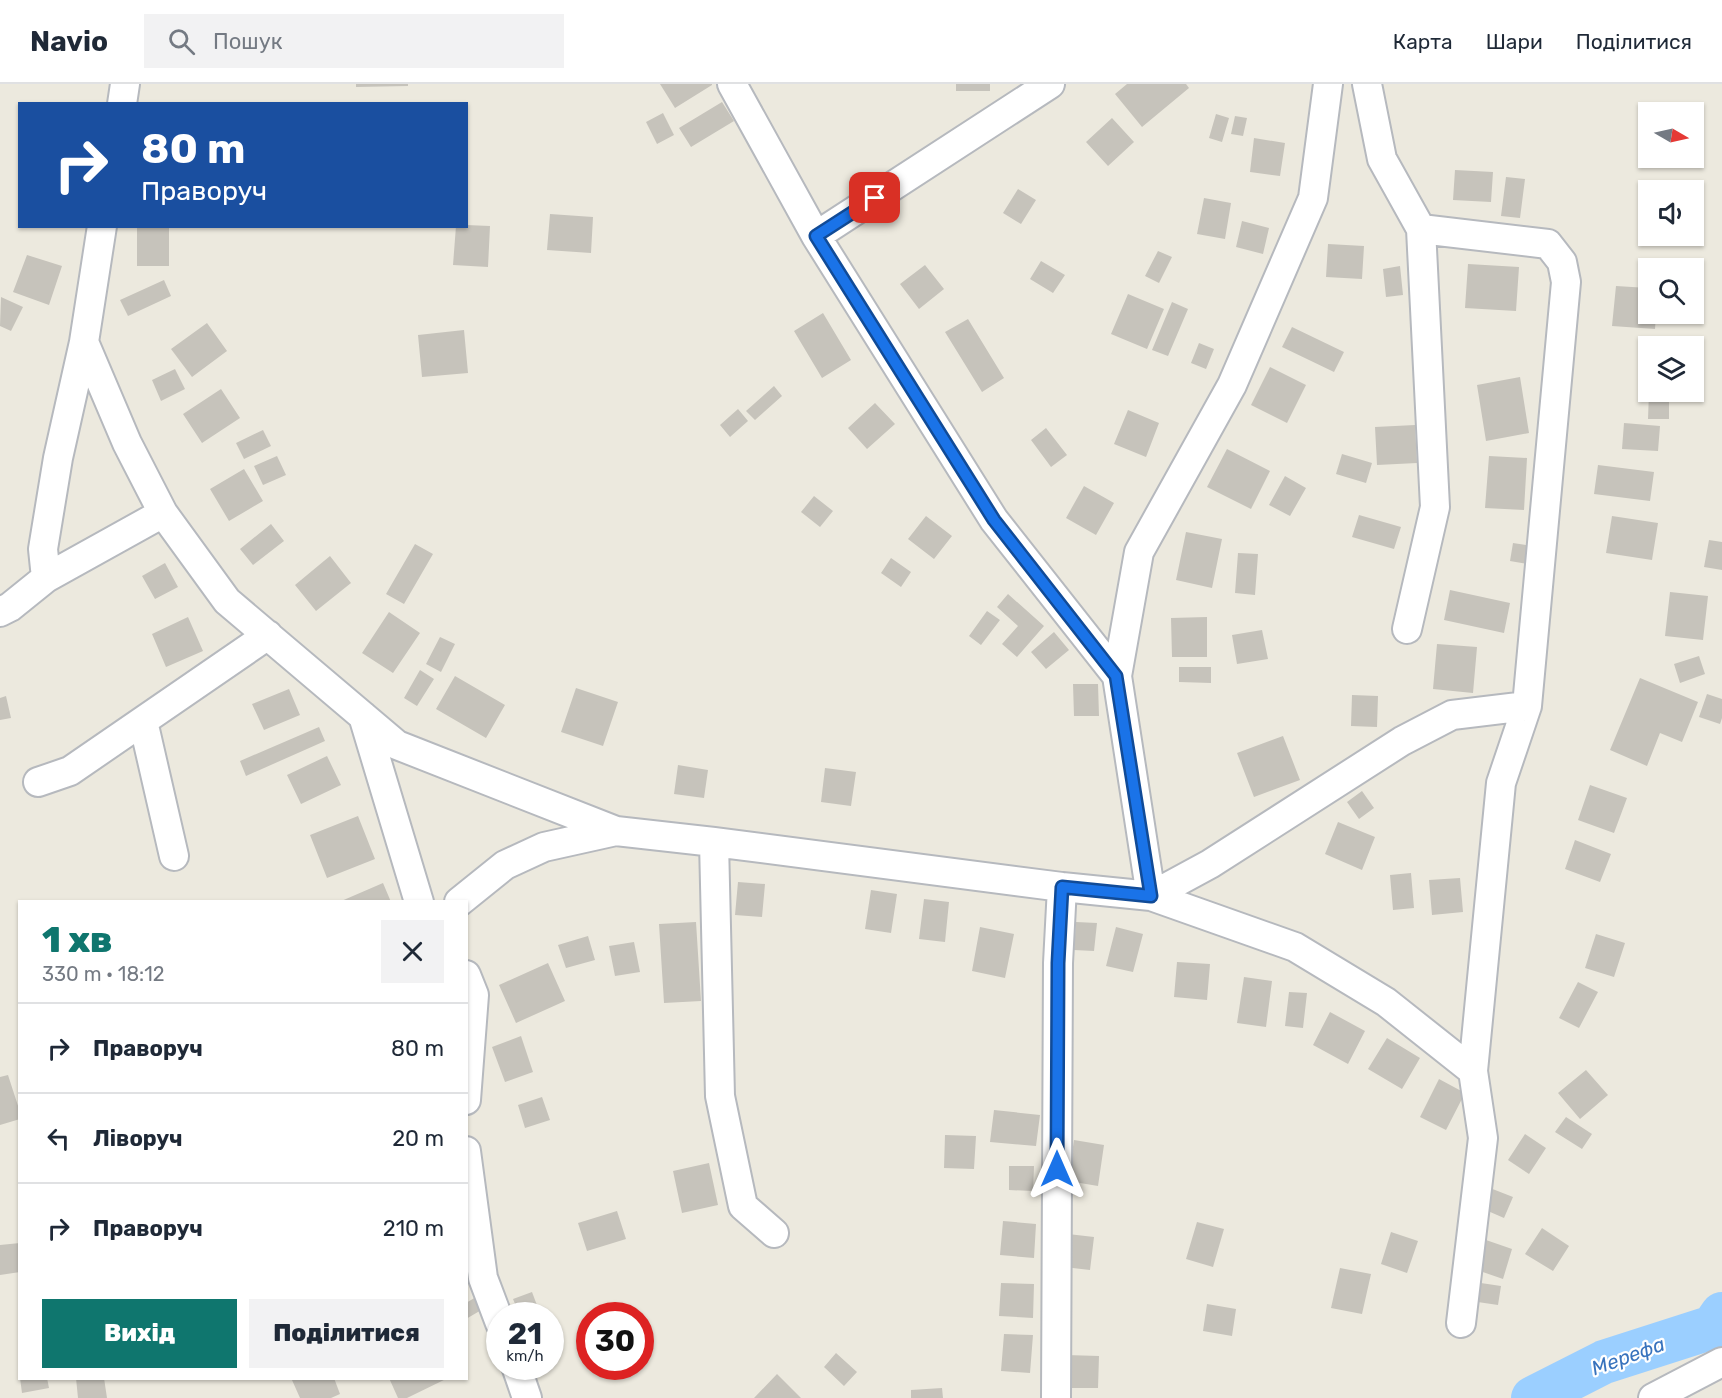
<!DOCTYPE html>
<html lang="uk">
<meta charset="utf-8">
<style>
body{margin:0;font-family:Rubik,sans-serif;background:#f2f2f3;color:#1f2937;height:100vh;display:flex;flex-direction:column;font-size:22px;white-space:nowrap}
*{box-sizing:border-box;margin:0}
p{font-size:20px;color:#747a83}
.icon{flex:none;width:33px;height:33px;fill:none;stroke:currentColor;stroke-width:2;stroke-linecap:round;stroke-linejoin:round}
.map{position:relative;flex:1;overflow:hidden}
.drawer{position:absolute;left:18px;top:816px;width:450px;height:480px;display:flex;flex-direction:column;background:#fff;border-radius:0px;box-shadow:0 2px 4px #0004}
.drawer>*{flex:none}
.hud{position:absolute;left:18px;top:18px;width:450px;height:126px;border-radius:0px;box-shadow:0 2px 4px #0004;background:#1a4fa0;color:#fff;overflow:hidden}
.needle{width:39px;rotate:99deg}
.fabs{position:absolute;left:1638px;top:18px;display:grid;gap:12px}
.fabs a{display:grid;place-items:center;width:66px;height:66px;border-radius:0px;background:#fff;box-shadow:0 2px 4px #0004;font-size:30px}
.speed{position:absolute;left:486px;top:1218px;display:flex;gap:12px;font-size:30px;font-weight:700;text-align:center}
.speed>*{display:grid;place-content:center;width:78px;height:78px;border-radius:50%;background:#fff;box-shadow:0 2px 4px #0004;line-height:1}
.speed small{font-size:15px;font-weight:400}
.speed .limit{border:9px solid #d22;background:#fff;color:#111}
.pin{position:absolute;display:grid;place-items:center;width:51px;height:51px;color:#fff;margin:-26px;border-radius:12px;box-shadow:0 3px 9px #0006}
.me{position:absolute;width:66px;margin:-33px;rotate:0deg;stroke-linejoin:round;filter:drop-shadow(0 0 4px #0008)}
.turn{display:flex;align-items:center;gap:21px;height:126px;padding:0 24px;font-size:27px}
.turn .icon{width:78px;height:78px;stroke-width:2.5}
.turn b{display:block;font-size:42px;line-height:51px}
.round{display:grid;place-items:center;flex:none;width:63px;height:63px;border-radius:0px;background:#f2f2f3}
.headline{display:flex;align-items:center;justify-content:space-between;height:102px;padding:0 24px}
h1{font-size:36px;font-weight:800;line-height:45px;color:#0f766e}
.cta{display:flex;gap:12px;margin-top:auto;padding:12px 24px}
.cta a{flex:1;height:69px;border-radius:0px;background:#0f766e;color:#fff;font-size:24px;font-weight:800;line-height:69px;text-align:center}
.cta a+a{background:#f2f2f3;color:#1f2937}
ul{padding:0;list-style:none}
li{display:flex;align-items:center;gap:18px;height:90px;padding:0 24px;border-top:2px solid #e0e1e3}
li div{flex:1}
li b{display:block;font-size:22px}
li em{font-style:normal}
header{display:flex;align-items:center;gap:36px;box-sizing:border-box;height:84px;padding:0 30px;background:#fff;border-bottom:2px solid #e0e1e3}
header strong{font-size:28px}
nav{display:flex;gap:33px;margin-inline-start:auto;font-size:21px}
.search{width:420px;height:54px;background:#f2f2f3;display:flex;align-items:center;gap:15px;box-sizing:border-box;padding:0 21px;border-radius:0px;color:#747a83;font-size:22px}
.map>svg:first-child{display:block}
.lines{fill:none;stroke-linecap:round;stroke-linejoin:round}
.river{stroke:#9bcfff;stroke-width:44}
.building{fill:#c6c3bb}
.street-casing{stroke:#b6b9be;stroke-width:32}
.street{stroke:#fff;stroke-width:28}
.route-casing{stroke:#114b97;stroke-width:15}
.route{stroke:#1a73e8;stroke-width:10}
.labels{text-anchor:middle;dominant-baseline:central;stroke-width:4.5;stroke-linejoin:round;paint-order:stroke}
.water-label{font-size:20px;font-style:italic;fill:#3873bd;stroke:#fff}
</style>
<header>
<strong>Navio</strong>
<div class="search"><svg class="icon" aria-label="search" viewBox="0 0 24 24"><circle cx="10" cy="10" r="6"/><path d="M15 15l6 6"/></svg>Пошук</div>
<nav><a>Карта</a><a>Шари</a><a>Поділитися</a></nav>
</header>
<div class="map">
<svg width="1722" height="1314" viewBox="0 0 1722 1314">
<rect width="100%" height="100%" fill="#ece9de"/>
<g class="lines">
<path class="river" d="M 1533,1314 L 1604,1278 L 1713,1243 L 1722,1230"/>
</g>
<path class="building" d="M 356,0 L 408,0 L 408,2 L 356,3 Z
M 660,0 L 712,0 L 712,1 L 675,24 Z
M 956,0 L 990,0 L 990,7 L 956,7 Z
M 1127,0 L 1186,0 L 1189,4 L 1142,43 L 1115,10 Z
M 722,18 L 734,37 L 691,63 L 679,44 Z
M 663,29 L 674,51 L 657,60 L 646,38 Z
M 1216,30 L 1229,34 L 1222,58 L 1209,54 Z
M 1235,32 L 1247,34 L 1243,52 L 1231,50 Z
M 1112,34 L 1134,58 L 1108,82 L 1086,58 Z
M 1254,54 L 1285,59 L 1280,92 L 1250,88 Z
M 1455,86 L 1493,88 L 1491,118 L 1453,116 Z
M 1506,93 L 1525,95 L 1520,134 L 1501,132 Z
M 1018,105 L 1036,116 L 1021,140 L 1003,129 Z
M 1204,114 L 1231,119 L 1225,155 L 1197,150 Z
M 550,130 L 593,133 L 591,169 L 547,166 Z
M 1242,137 L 1269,144 L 1263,170 L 1236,163 Z
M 466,141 L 490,142 L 488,183 L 453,181 L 456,142 L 466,142 Z
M 137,142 L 169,142 L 169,182 L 137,182 Z
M 1328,160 L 1364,162 L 1362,195 L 1326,193 Z
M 1158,167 L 1172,173 L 1159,199 L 1145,192 Z
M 27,171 L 62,182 L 49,221 L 13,208 Z
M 1041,177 L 1065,191 L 1053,209 L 1030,195 Z
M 1468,180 L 1519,183 L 1516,227 L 1465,224 Z
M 925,181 L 944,205 L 919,225 L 900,200 Z
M 1400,182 L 1403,211 L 1386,213 L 1383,185 Z
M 164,196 L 171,212 L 128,232 L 120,216 Z
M 1616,202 L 1648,204 L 1648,230 L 1656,230 L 1655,245 L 1612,242 Z
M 1128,210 L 1164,225 L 1147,265 L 1111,250 Z
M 1,213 L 23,223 L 11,247 L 0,242 Z
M 1172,218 L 1188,225 L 1168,272 L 1152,266 Z
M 823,229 L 851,276 L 822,294 L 794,247 Z
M 968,235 L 1004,294 L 982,308 L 945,248 Z
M 207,239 L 227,267 L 192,293 L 171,265 Z
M 1292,243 L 1344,268 L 1334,288 L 1282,263 Z
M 464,246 L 468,289 L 422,293 L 418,251 Z
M 1199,259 L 1214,265 L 1206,285 L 1191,279 Z
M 1270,283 L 1306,301 L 1287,339 L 1251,321 Z
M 175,285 L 185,305 L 161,317 L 152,296 Z
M 1520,293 L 1529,349 L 1486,357 L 1477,301 Z
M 774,302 L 782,312 L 755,336 L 746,327 Z
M 221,305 L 240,334 L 202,359 L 183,330 Z
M 1649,308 L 1669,308 L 1669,335 L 1648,335 Z
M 875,319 L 895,340 L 867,365 L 848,344 Z
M 738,325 L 748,337 L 730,353 L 720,341 Z
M 1128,326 L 1159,339 L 1146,373 L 1114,360 Z
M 1624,339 L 1660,342 L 1658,367 L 1622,365 Z
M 1415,341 L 1417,379 L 1377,381 L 1375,343 Z
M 1046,344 L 1067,371 L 1051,383 L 1031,356 Z
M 263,346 L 271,362 L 244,375 L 236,359 Z
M 1227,365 L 1270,387 L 1251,425 L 1207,403 Z
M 1342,370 L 1372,379 L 1366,399 L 1336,390 Z
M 277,372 L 286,391 L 263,401 L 254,382 Z
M 1489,372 L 1527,374 L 1524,426 L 1485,424 Z
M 1598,381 L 1654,388 L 1650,417 L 1594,410 Z
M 244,385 L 263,417 L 229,437 L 210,405 Z
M 1285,392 L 1306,404 L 1290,432 L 1269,421 Z
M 1084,402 L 1114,419 L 1096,451 L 1066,434 Z
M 814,412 L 833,427 L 820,443 L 801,428 Z
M 1359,431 L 1401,443 L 1394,465 L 1352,453 Z
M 926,432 L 952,452 L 934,475 L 908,455 Z
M 1612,432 L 1658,439 L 1652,476 L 1606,469 Z
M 271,440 L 284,457 L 253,481 L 240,465 Z
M 1186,448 L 1222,455 L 1212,504 L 1176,496 Z
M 1709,456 L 1722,458 L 1722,486 L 1704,483 Z
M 1513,459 L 1532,462 L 1528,480 L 1510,477 Z
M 415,460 L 433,470 L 404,520 L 386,510 Z
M 1238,469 L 1258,470 L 1255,511 L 1235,509 Z
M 330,472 L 351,499 L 316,527 L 295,501 Z
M 891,474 L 911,488 L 901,503 L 881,489 Z
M 165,479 L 178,503 L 155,515 L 142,492 Z
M 1450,506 L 1510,519 L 1504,549 L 1444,536 Z
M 1670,508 L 1708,512 L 1703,556 L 1665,552 Z
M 1008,510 L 1044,542 L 1017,573 L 1002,560 L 1018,542 L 997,523 Z
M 987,527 L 1000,536 L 981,561 L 969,552 Z
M 389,528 L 420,549 L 393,589 L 362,569 Z
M 188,533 L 203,567 L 166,583 L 152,550 Z
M 1207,533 L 1207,573 L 1172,573 L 1171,534 Z
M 1262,546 L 1268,575 L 1237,580 L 1232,551 Z
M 1054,548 L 1069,566 L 1046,585 L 1031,568 Z
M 440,553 L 455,560 L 441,588 L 426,580 Z
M 1437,560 L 1477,563 L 1473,609 L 1433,605 Z
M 1699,572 L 1705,590 L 1680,599 L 1674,580 Z
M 1179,583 L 1211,583 L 1211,599 L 1179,598 Z
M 420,586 L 434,595 L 417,622 L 404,614 Z
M 455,592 L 505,621 L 486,654 L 436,625 Z
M 1640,594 L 1698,618 L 1682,658 L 1660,649 L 1647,682 L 1610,666 Z
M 1073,600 L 1098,600 L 1099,632 L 1074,632 Z
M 576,604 L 618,618 L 603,662 L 561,648 Z
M 289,605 L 300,631 L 264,646 L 252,620 Z
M 1707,610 L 1722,615 L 1722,634 L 1720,640 L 1699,633 Z
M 1352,611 L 1378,612 L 1377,643 L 1351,642 Z
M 6,612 L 11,634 L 0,636 L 0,614 Z
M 319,643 L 325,657 L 246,692 L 240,677 Z
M 1283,652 L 1300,696 L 1254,713 L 1237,669 Z
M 327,672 L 341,701 L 301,720 L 287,691 Z
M 678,681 L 708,686 L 704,714 L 674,710 Z
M 825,684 L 856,688 L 851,722 L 821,718 Z
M 1590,701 L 1627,714 L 1614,749 L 1578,736 Z
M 1362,707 L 1374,724 L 1359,735 L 1347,718 Z
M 358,732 L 375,775 L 327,794 L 310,751 Z
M 1338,738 L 1375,753 L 1362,786 L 1325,770 Z
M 1575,756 L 1611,770 L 1600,798 L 1565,785 Z
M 1411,789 L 1414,824 L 1393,826 L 1390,791 Z
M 1460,794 L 1463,828 L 1432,831 L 1429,796 Z
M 738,798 L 765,800 L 762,833 L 735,831 Z
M 383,799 L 391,818 L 339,818 Z
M 871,806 L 897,810 L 891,849 L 865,845 Z
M 924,815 L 949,818 L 945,858 L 919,855 Z
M 696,838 L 701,917 L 664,919 L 659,840 Z
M 1076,838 L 1097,839 L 1094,867 L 1074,866 Z
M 980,843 L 1014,850 L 1005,894 L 972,887 Z
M 1116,843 L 1143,850 L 1133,888 L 1106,882 Z
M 1596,850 L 1625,859 L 1614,893 L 1585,884 Z
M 588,852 L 595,876 L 566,884 L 558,861 Z
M 634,858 L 640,888 L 615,892 L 609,862 Z
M 1177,878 L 1210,880 L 1207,916 L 1174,913 Z
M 548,879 L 565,917 L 516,939 L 499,901 Z
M 1244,893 L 1272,897 L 1266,943 L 1237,939 Z
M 1578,898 L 1598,908 L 1579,944 L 1559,934 Z
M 1289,908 L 1307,909 L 1303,944 L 1285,942 Z
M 1330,928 L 1365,947 L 1348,980 L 1313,961 Z
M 521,952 L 533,988 L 505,998 L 492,963 Z
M 1387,954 L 1420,974 L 1402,1005 L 1368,985 Z
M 1586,986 L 1608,1011 L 1580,1035 L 1558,1009 Z
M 8,991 L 20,1028 L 20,1035 L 0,1041 L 0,993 Z
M 1439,995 L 1465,1009 L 1446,1046 L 1420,1033 Z
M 542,1013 L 550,1036 L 525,1044 L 518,1021 Z
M 994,1026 L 1040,1031 L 1036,1062 L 990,1058 Z
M 1566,1033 L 1592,1050 L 1582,1065 L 1555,1048 Z
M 1525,1050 L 1546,1064 L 1529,1090 L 1508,1076 Z
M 945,1051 L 976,1052 L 974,1085 L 944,1084 Z
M 1074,1056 L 1104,1061 L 1098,1102 L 1068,1097 Z
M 709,1079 L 718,1121 L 682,1129 L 673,1087 Z
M 1009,1082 L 1034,1082 L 1033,1107 L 1009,1106 Z
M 1490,1104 L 1513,1113 L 1504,1134 L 1481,1124 Z
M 617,1127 L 626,1155 L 587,1167 L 578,1139 Z
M 1003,1137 L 1036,1140 L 1034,1174 L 1000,1171 Z
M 1197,1138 L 1224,1145 L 1213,1183 L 1186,1175 Z
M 1542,1144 L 1569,1162 L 1553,1187 L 1525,1170 Z
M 1391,1148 L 1418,1157 L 1407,1189 L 1381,1180 Z
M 1068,1150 L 1094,1153 L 1090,1186 L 1064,1183 Z
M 1486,1156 L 1512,1165 L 1503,1195 L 1477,1186 Z
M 20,1159 L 20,1188 L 0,1191 L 0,1161 Z
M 1340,1184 L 1371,1190 L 1362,1230 L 1331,1224 Z
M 1474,1198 L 1501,1202 L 1498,1221 L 1471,1217 Z
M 1001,1199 L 1034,1200 L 1033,1234 L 999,1232 Z
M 532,1208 L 541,1232 L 520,1232 L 513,1215 Z
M 476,1213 L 483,1225 L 466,1235 L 466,1219 Z
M 1207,1220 L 1236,1225 L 1232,1252 L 1203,1247 Z
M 1004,1250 L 1033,1251 L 1030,1289 L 1001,1287 Z
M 836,1269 L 857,1288 L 844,1302 L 824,1283 Z
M 1066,1271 L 1099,1272 L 1098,1304 L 1065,1304 Z
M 777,1290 L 801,1314 L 754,1314 Z
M 20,1294 L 47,1294 L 49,1304 L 22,1309 Z
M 76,1294 L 104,1294 L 107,1314 L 78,1314 Z
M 296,1294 L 334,1294 L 340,1310 L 331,1314 L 300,1314 L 292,1296 Z
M 389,1294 L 448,1294 L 407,1314 L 398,1314 Z
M 942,1304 L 943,1314 L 911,1314 L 911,1306 Z"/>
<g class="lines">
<g class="street-casing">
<path id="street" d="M 732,0 L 816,152 L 994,436 L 1117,592
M 1328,0 L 1313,114 L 1232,301 L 1139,468 L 1117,592 L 1151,812 L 1210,780 L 1402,657 L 1452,631 L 1527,622
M 1367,0 L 1382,75 L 1421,145 L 1435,423 L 1407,545
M 122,20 L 125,0
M 102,142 L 84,258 L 127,359 L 163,429 L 227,517 L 397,661 L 616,747 L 714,758 L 1062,803 L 1151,812 L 1295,863 L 1386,918 L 1473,987 L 1483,1054 L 1461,1239
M 1421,145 L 1548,160 L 1562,178 L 1566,198 L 1527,622 L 1501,699 L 1473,987
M 816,152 L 1050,0
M 46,494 L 43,465 L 58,374 L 84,258
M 0,528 L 10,523 L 46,494 L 163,429
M 363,632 L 419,818
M 143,637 L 174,772
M 38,698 L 70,687 L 268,551
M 714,758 L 720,1012 L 743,1122 L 774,1149
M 459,818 L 505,781 L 544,763 L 616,747
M 466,891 L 474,911 L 466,1016
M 466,1067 L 483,1194 L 500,1239
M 516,1282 L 527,1314
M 1056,1314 L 1058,879 L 1062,803
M 1653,1314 L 1722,1278"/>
</g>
<use href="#street" class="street"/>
</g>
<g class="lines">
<g class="route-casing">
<path id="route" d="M 875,114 L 816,152 L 994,436 L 1116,592 L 1151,812 L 1062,803 L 1058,879 L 1057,1085"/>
</g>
<use href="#route" class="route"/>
</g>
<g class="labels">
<g class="water-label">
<text transform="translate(1628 1272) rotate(-20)">Мерефа</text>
</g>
</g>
</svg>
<div class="fabs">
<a><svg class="needle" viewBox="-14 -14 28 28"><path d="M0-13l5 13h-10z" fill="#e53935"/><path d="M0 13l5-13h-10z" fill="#747a83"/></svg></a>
<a><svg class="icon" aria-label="sound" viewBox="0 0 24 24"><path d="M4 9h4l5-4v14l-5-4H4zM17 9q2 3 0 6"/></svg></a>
<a><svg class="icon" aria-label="search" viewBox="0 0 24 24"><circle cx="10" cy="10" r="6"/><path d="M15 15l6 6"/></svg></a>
<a><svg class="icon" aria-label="layers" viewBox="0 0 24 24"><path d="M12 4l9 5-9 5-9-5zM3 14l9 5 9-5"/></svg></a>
</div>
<div class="speed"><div>21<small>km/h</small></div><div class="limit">30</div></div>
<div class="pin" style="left:875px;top:114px;background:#d93025"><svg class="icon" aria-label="arrive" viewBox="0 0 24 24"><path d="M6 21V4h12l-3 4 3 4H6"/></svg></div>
<svg class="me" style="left:1057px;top:1085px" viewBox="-20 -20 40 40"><path d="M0-17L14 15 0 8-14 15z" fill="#1a73e8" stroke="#fff" stroke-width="4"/></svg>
<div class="hud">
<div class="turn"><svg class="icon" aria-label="right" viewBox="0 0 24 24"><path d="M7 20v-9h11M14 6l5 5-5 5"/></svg><div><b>80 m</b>Праворуч</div></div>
</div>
<section class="drawer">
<div class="headline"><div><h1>1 хв</h1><p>330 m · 18:12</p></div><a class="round"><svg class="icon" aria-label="close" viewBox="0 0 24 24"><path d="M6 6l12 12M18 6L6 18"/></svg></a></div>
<ul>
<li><svg class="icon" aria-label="right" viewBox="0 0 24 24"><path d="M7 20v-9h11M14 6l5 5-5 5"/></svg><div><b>Праворуч</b></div><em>80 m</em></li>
<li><svg class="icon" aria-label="left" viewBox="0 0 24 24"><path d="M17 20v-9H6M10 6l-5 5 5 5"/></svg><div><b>Ліворуч</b></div><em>20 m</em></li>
<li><svg class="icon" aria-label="right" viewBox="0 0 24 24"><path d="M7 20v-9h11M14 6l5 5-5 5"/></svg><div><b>Праворуч</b></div><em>210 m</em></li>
</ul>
<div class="cta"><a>Вихід</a><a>Поділитися</a></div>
</section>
</div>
